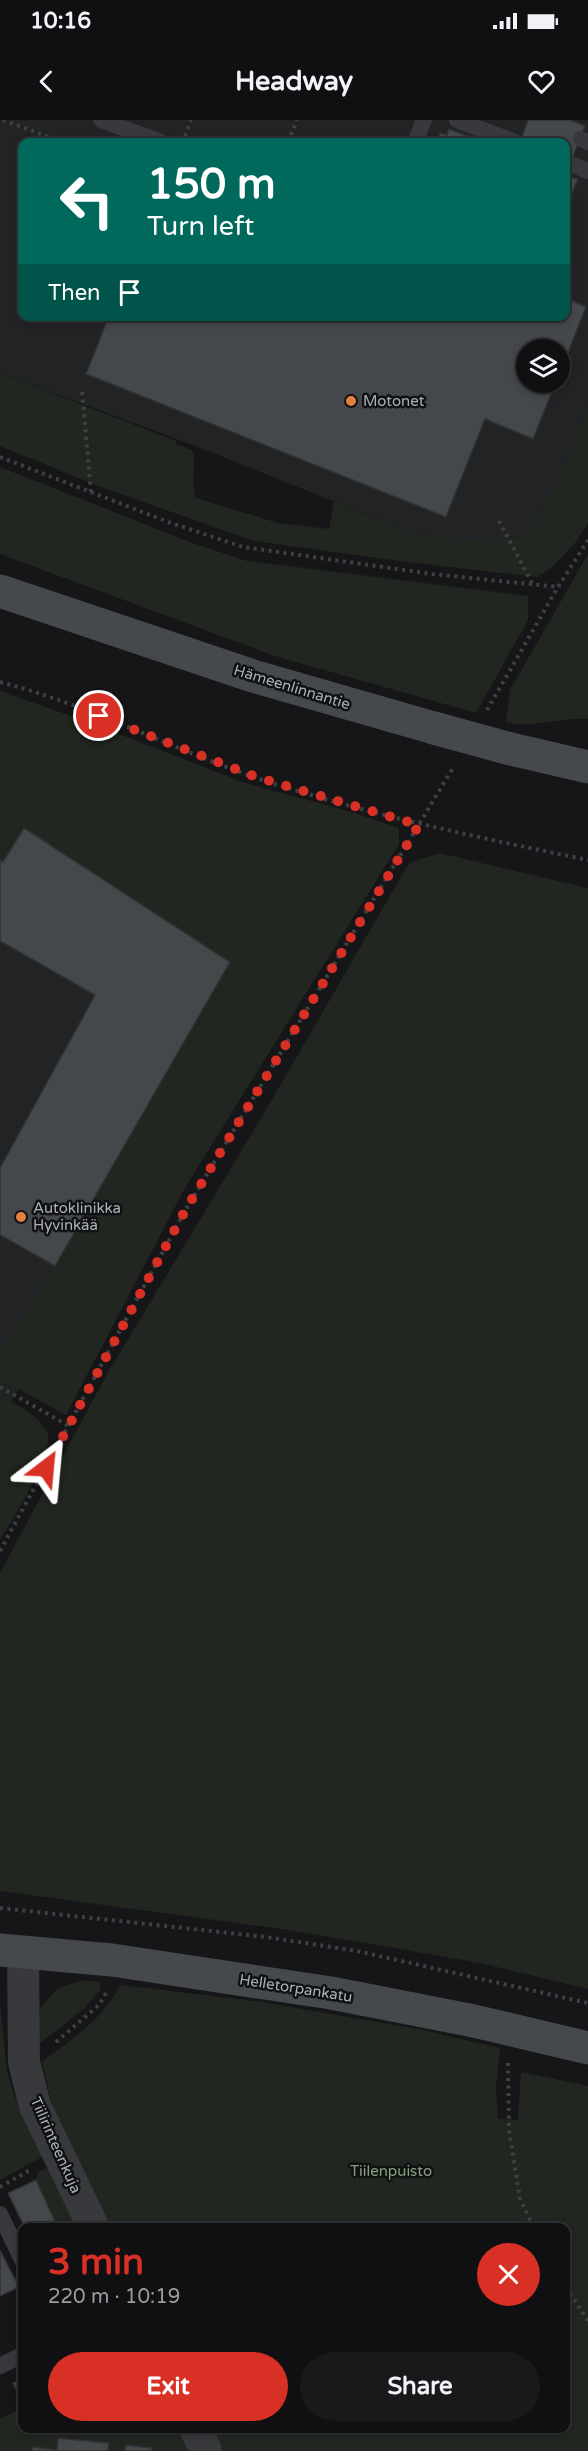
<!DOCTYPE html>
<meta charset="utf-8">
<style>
body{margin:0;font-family:"Varela Round",sans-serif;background:#19191b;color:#f1f3f6;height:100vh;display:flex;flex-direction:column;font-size:22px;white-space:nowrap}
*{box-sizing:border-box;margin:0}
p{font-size:20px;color:#9c9d9f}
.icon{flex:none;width:33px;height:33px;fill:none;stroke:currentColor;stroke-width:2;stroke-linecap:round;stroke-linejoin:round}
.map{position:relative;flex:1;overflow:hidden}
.sheet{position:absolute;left:18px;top:2103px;width:552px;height:210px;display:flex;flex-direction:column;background:#101012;border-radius:12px;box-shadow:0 3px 9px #0003,0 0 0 2px #303032}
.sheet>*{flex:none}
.hud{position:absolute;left:18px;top:18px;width:552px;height:183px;border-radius:12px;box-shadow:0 3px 9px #0003,0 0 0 2px #303032;background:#00695c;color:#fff;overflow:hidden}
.fabs{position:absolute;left:516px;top:219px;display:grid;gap:12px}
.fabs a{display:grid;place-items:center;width:54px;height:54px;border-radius:50%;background:#101012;box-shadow:0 3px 9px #0003,0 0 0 2px #303032;font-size:30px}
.pin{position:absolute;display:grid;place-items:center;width:51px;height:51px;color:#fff;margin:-26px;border:3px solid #fff;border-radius:50%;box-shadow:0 2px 6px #0007}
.me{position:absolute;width:66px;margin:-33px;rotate:29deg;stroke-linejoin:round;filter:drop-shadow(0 0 4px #0008)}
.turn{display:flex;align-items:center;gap:21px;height:126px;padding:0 30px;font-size:27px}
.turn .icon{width:78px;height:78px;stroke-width:2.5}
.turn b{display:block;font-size:42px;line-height:51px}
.then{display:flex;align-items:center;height:57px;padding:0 30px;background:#0003;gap:12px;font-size:22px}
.round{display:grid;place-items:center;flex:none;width:63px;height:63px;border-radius:32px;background:#19191b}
.headline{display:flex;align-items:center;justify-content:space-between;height:102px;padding:0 30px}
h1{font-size:36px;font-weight:700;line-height:45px;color:#d93025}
.primary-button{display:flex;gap:12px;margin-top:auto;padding:12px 30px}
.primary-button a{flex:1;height:69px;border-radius:36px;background:#d93025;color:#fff;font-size:24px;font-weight:700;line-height:69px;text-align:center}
.primary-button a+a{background:#19191b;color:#f1f3f6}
.status{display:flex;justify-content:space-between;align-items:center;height:42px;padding:0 30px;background:#101012;direction:ltr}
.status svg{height:16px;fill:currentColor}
header{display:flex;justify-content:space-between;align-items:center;height:78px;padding:0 30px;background:#101012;font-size:27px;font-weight:700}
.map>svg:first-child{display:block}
.built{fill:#222324;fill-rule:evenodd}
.green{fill:#212720}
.building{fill:#45484a;stroke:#303133;stroke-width:1.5}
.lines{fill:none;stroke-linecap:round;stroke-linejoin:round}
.path{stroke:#3d4143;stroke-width:4;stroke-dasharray:3 4.5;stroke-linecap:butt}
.lane{stroke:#37393c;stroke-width:16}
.street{stroke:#37393c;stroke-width:32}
.secondary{stroke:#45494c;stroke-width:33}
.secondary-bridge{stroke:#45494c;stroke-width:33}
.route{stroke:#d93025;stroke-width:10;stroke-dasharray:0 18}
.poi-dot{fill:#e58040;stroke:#111113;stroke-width:2}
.labels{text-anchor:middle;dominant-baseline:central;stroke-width:5;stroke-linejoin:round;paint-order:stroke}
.poi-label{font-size:15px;fill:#a9b1b7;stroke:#111113;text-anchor:start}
.street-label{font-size:15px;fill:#a9b1b7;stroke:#111113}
.park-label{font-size:15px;fill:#88a081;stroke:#111113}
</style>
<div class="status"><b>10:16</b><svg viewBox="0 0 49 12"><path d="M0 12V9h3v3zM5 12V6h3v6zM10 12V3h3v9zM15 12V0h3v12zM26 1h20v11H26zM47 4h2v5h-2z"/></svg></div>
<header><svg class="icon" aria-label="back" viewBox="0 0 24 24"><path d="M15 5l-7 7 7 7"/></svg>Headway<svg class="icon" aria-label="heart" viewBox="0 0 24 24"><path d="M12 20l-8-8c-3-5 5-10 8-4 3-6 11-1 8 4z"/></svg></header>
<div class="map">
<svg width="588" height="2331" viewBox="0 0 588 2331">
<rect width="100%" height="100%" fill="#161618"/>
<path class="built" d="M 0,0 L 588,0 L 588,287 L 557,366 L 525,416 L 488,422 L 415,414 L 203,329 L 0,253 ZM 22,22 L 566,22 L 566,196 L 22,196 ZM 526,230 L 560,230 L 560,262 L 526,262 Z
M 0,652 L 270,836 L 0,1301 Z"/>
<path class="green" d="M 0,253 L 176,321 L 176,324 L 192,330 C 198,343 189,360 196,378 L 278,403 L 329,409 L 334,382 L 415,414 L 488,422 L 525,416 L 557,366 L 588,287 L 588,403 L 575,423 L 563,436 L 552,447 L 537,457 L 407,442 L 254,421 L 101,367 L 0,326 Z
M 0,347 L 195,424 L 247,441 L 528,476 L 528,500 L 476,593 L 275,536 L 0,434 Z
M 588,434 L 588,599 C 560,597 532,609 506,602 L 510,570 Z
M 0,571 L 88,602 L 245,663 L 348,691 L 399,708 L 399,724 L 186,1066 L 66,1295 L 0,1259 L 0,1231 L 2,1232 L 55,1146 L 230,842 L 0,740 Z
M 439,733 L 588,768 L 588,1869 L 480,1843 L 290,1810 L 0,1771 L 0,1453 L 106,1256 L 270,983 L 409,743 Z
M 0,1275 C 15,1284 39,1295 47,1312 C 56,1332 12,1400 0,1420 Z
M 85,1860 L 100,1862 L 100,1870 L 85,1888 L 39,1924 L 40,1888 L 58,1868 Z
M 120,1865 L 262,1882 L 423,1910 L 500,1928 L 496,1967 L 498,1999 L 518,2000 L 521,1952 L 588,1966 L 588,2331 L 223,2331 L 212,2309 L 566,2308 L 566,2108 L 112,2107 L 53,1990 L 42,1942 C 72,1919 103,1900 120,1865 Z
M 0,1882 L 7,1952 L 18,1986 L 42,2037 L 0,2060 Z
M 47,2048 L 78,2107 L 58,2107 L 36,2060 L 38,2052 Z
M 22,2288 L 22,2308 L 179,2309 L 190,2331 L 152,2331 L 152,2327 L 127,2325 L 125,2331 L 108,2331 L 109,2323 L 58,2318 L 57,2330 L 33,2327 L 32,2331 L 0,2331 L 0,2299 Z"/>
<path class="building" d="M 528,0 L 570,0 L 585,6 L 566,55 L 566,22 L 520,22 Z
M 449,9 L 483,22 L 444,22 Z
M 440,13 L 447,15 L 444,22 L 436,22 Z
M 566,55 L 578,59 L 566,89 Z
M 566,178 L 586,187 L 560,253 L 560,230 L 526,230 L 526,262 L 556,262 L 533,319 L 485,299 L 446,397 L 86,254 L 109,196 L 566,196 Z
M 24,708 L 230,842 L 55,1146 L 0,1115 L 0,1048 L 95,875 L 0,821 L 0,740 L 3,742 Z
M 36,2060 L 58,2108 L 25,2108 L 8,2073 Z
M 0,2130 L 19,2167 L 0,2176 Z
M 22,2259 L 22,2282 L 13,2263 Z
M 58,2318 L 109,2323 L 108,2331 L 32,2331 L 32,2327 L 57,2330 Z
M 126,2325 L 152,2328 L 152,2331 L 125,2331 Z"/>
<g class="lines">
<path class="path" d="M 3,0 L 62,22
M 185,16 L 191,0
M 288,22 L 297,0
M 82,272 L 91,372
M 0,337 L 171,403 L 243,427 L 432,454 L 558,467
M 499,401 L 532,463
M 0,562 C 89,585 170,628 256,658 C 365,694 476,717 588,740
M 487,590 L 558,467 L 588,420
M 0,1267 L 69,1306
M 0,1431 L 186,1089 L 453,648
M 0,1788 L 266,1817 L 357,1831 L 588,1883
M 56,1922 L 99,1885 L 106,1873
M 508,1943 L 509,2011 L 520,2079 L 534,2108
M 0,2067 L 30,2050
M 566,2167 L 588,2201"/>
<path class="lane" d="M 101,0 L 161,22
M 457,0 L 515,22
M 581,19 L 588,22
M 415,22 L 424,0
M 571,44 L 588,51
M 0,2094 L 22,2140
M 0,2246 L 22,2235"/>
<path class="street" d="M 23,1832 L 24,1942 L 35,1986 L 94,2108
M 195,2308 L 206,2331"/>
<path class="secondary" d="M 0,471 L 253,556 L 434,608
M 507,628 L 588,647
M 0,1830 L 112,1840 L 331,1873 L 474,1901 L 588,1928"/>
<path class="secondary-bridge" d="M 434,608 L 507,628"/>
</g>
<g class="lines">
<path class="route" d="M 46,1348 L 186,1089 L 419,705 L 256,657 L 99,596"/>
</g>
<g class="poi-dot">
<circle cx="351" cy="281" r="6"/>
<circle cx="21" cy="1097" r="6"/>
</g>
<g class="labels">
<g class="poi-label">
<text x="363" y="281">Motonet</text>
<text x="33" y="1088">Autoklinikka<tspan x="33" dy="17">Hyvinkää</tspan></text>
</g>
<g class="street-label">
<text transform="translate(292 567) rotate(17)">Hämeenlinnantie</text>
<text transform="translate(296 1868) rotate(9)">Helletorpankatu</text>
<text transform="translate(56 2025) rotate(66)">Tiilirinteenkuja</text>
</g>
<g class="park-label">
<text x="391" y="2051">Tiilenpuisto</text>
</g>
</g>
</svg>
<div class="fabs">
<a><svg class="icon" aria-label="layers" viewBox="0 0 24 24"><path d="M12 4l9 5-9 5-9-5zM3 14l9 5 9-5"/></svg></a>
</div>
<div class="pin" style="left:99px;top:596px;background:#d93025"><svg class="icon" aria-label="arrive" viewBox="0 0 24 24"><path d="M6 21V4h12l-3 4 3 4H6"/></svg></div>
<svg class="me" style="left:46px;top:1348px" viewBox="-20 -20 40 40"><path d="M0-17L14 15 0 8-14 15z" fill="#d93025" stroke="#fff" stroke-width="4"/></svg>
<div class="hud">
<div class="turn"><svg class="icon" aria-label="left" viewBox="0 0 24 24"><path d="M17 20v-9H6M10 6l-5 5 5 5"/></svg><div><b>150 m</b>Turn left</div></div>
<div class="then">Then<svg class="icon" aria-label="arrive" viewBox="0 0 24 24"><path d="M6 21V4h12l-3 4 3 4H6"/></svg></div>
</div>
<section class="sheet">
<div class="headline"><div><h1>3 min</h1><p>220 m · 10:19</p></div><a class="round" style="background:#d93025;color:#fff"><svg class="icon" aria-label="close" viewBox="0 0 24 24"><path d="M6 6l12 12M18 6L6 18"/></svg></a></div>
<div class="primary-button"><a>Exit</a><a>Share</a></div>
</section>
</div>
